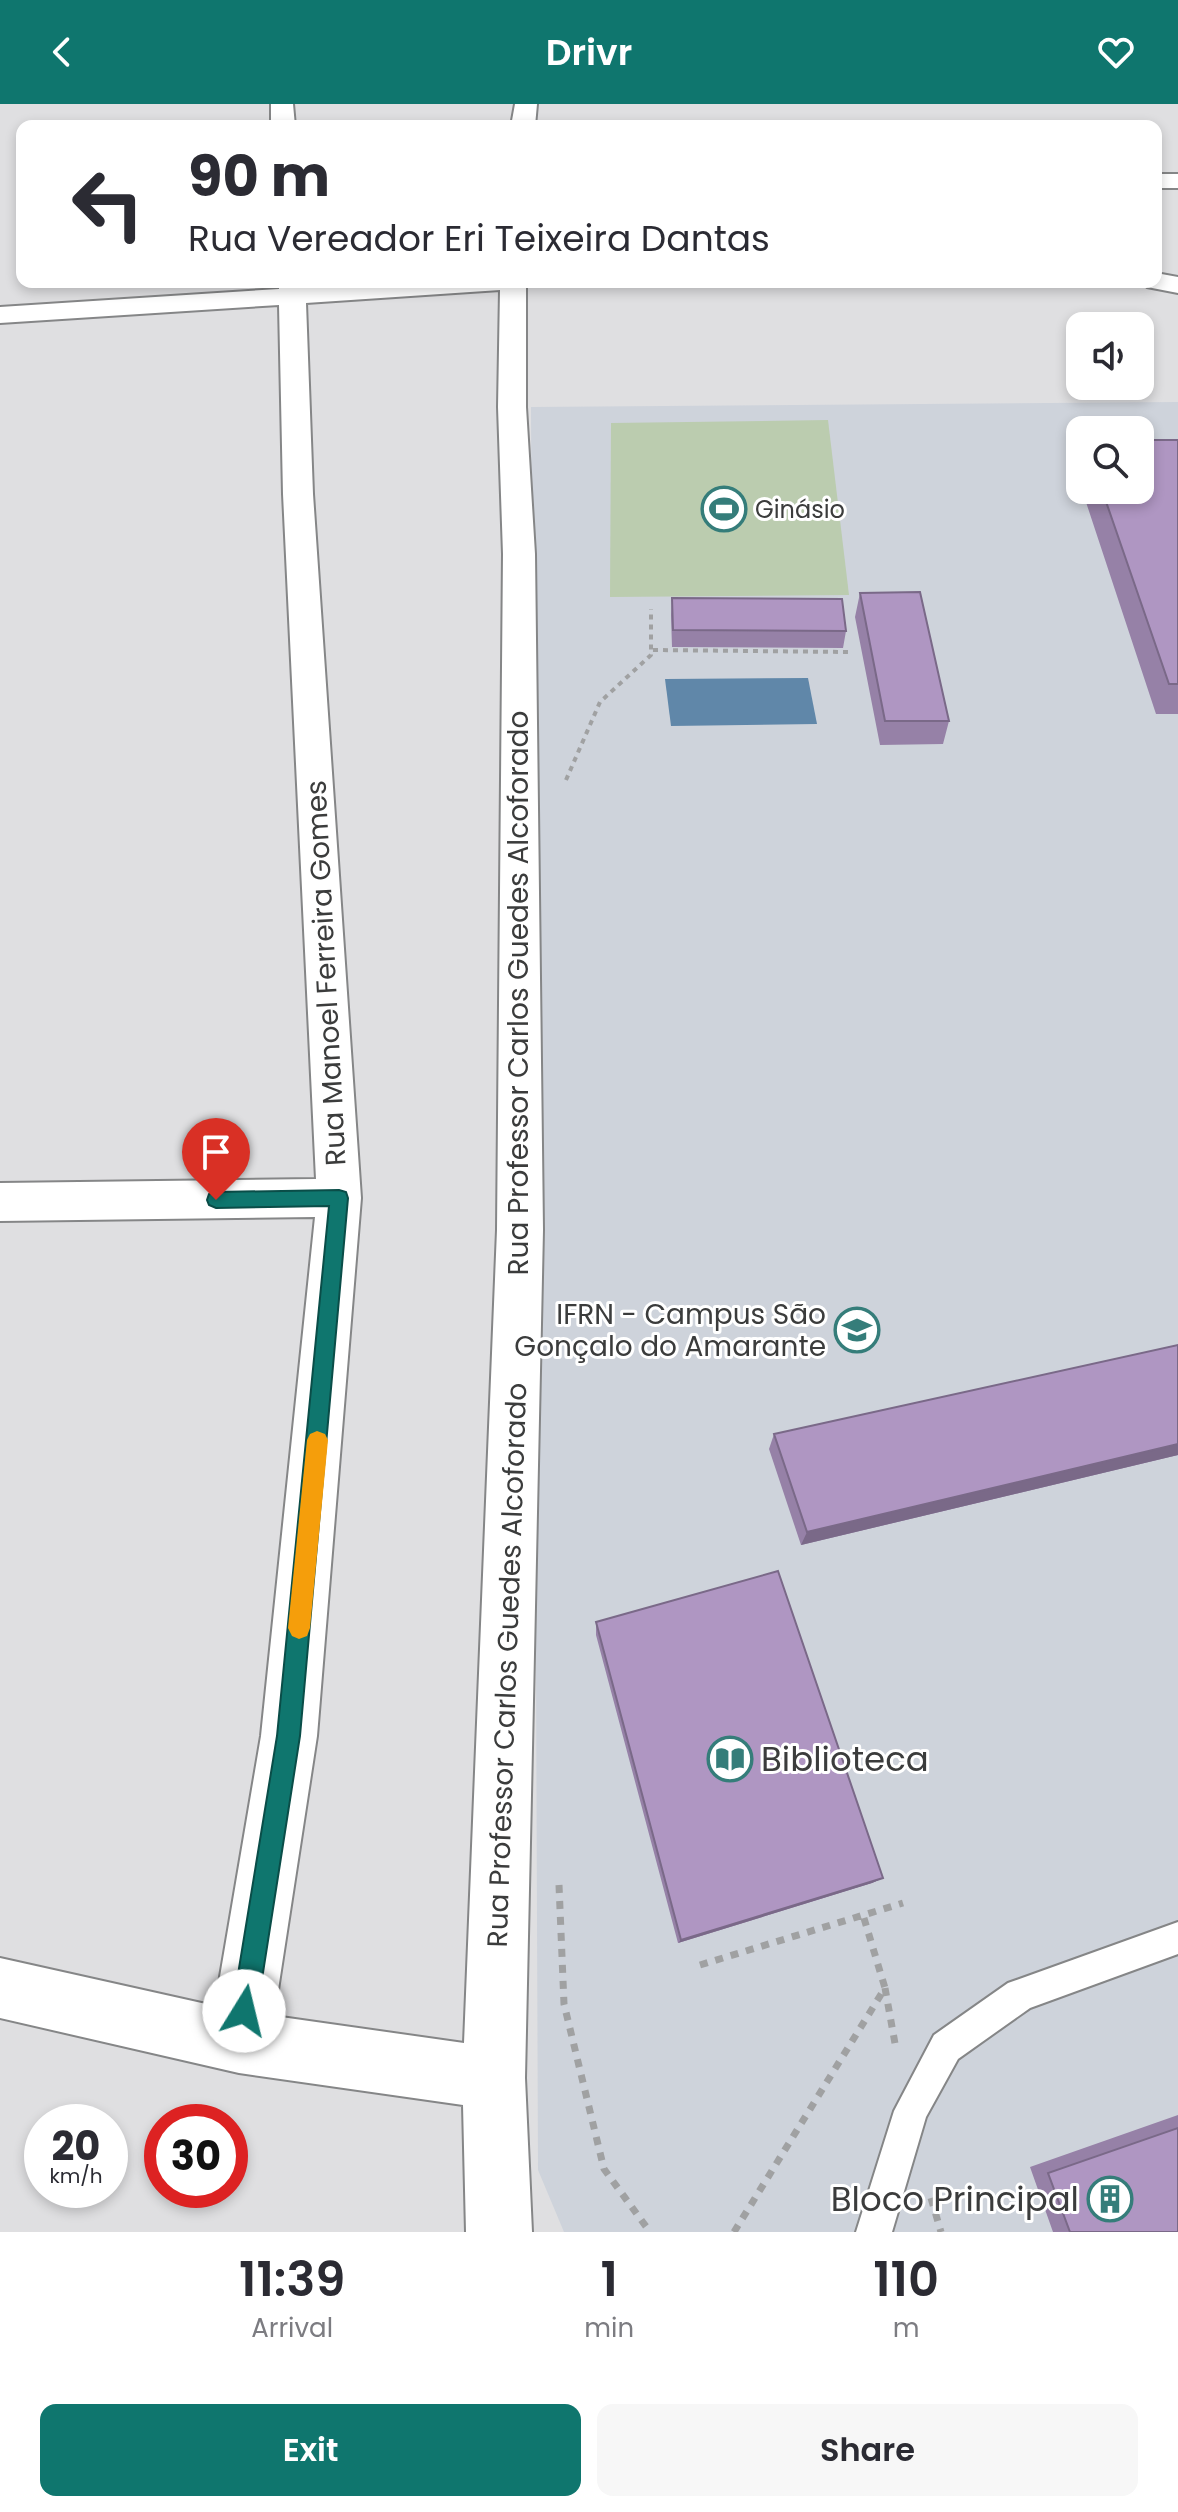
<!DOCTYPE html>
<meta charset="utf-8">
<style>
body{margin:0;font-family:Poppins,sans-serif;background:#f7f7f7;color:#2b2b33;height:100vh;display:flex;flex-direction:column;font-size:30px;white-space:nowrap}
*{box-sizing:border-box;margin:0}
p{font-size:26px;color:#7c7c81}
.icon{flex:none;width:44px;height:44px;fill:none;stroke:currentColor;stroke-width:2;stroke-linecap:round;stroke-linejoin:round}
.map{position:relative;height:2128px;overflow:hidden}
.panel{display:flex;flex-direction:column;background:#fff;flex:1}
.panel>*{flex:none}
.hud{position:absolute;left:16px;top:16px;width:1146px;height:168px;border-radius:16px;box-shadow:0 4px 12px #0003;background:#fff;color:#2b2b33;overflow:hidden}
.controls{position:absolute;left:1066px;top:208px;display:grid;gap:16px}
.controls a{display:grid;place-items:center;width:88px;height:88px;border-radius:16px;background:#fff;box-shadow:0 4px 12px #0003;font-size:40px}
.speed{position:absolute;left:24px;top:2000px;display:flex;gap:16px;font-size:40px;font-weight:700;text-align:center}
.speed>*{display:grid;place-content:center;width:104px;height:104px;border-radius:50%;background:#fff;box-shadow:0 4px 12px #0003;line-height:1}
.speed small{font-size:20px;font-weight:400}
.speed .limit{border:12px solid #d22;background:#fff;color:#111}
.pin{position:absolute;display:grid;place-items:center;width:68px;height:68px;color:#fff;margin:-82px -34px;border-radius:50% 50% 50% 0;rotate:-45deg;box-shadow:0 0 8px #0007}
.pin .icon{rotate:45deg}
.me{position:absolute;width:88px;margin:-44px;rotate:9deg;stroke-linejoin:round;filter:drop-shadow(0 0 6px #0008)}
.turn{display:flex;align-items:center;gap:28px;height:168px;padding:0 40px;font-size:36px}
.turn .icon{width:104px;height:104px;stroke-width:2.5}
.turn b{display:block;font-size:56px;line-height:68px}
.eta{display:flex;justify-content:space-evenly;align-items:center;height:136px;text-align:center}
.eta b{font-size:48px;font-weight:600;line-height:56px}
.action{display:flex;gap:16px;margin-top:auto;padding:16px 40px}
.action a{flex:1;height:92px;border-radius:16px;background:#0f766e;color:#fff;font-size:32px;font-weight:600;line-height:92px;text-align:center}
.action a+a{background:#f7f7f7;color:#2b2b33}
header{display:flex;justify-content:space-between;align-items:center;height:104px;padding:0 40px;background:#0f766e;color:#fff;font-size:36px;font-weight:600}
.map>svg:first-child{display:block}
.built{fill:#ced3db;fill-rule:evenodd}
.green{fill:#bbccaf}
.water{fill:#6087a9}
.lines{fill:none;stroke-linecap:round;stroke-linejoin:round}
.lane-casing{stroke:#858687;stroke-width:4}
.street-casing{stroke:#858687;stroke-width:4}
.path-far1{stroke:#a0a1a2;stroke-width:4;stroke-dasharray:5 5;stroke-linecap:butt}
.path{stroke:#a0a1a2;stroke-width:7;stroke-dasharray:8 8;stroke-linecap:butt}
.lane{fill:#fff;fill-rule:evenodd}
.street{fill:#fff;fill-rule:evenodd}
.wall{fill:#9681a7}
.shaded-wall{fill:#7a6988}
.building{fill:#af96c2;stroke:#7a6988;stroke-width:2}
.route{fill:#0f766e;stroke:#0a4d48;stroke-width:2}
.slow{fill:#f59e0b}
.labels{text-anchor:middle;dominant-baseline:central;stroke-width:6;stroke-linejoin:round;paint-order:stroke}
.far-poi-label{font-size:24px;fill:#3b3c3c;stroke:#fff;text-anchor:start}
.street-label{font-size:28px;fill:#3b3c3c;stroke:#fff}
.poi-label{font-size:28px;fill:#3b3c3c;stroke:#fff;text-anchor:end}
.near-poi-label{font-size:34px;fill:#3b3c3c;stroke:#fff;text-anchor:start}
</style>
<header><svg class="icon" aria-label="back" viewBox="0 0 24 24"><path d="M15 5l-7 7 7 7"/></svg>Drivr<svg class="icon" aria-label="heart" viewBox="0 0 24 24"><path d="M12 20l-8-8c-3-5 5-10 8-4 3-6 11-1 8 4z"/></svg></header>
<div class="map">
<svg width="1178" height="2128" viewBox="0 0 1178 2128">
<rect width="100%" height="100%" fill="#dfdfe1"/>
<path class="built" d="M 1178,298 L 1178,2128 L 564,2128 L 538,2066 L 531,303 ZM 1080,326 L 1140,326 L 1140,386 L 1080,386 Z"/>
<path class="green" d="M 828,316 L 849,491 L 610,493 L 611,319 Z"/>
<path class="water" d="M 808,574 L 817,620 L 671,622 L 665,575 Z"/>
<g class="lines">
<g class="lane-casing">
<path id="lane" d="M 1178,1818 L 1178,1850 L 1030,1904 L 958,1955 L 926,2013 L 892,2128 L 856,2128 L 894,2007 L 934,1931 L 1008,1879 Z"/>
</g>
<g class="street-casing">
<path id="street" d="M 271,0 L 293,0 L 295,22 L 271,22 Z
M 515,0 L 537,0 L 535,22 L 511,22 Z
M 1156,70 L 1178,70 L 1178,84 L 1156,84 Z
M 1156,169 L 1178,173 L 1178,189 L 1147,183 L 1144,178 L 1156,178 Z
M 279,178 L 305,178 L 305,183 L 383,178 L 526,178 L 526,303 L 535,450 L 543,1126 L 525,1974 L 532,2128 L 466,2128 L 463,2001 L 239,1969 L 0,1914 L 0,1854 L 215,1902 L 261,1632 L 315,1113 L 0,1117 L 0,1079 L 316,1075 L 283,390 L 279,201 L 0,219 L 0,203 L 279,185 ZM 500,186 L 498,303 L 503,450 L 497,1126 L 464,1939 L 274,1912 L 317,1632 L 361,1094 L 313,390 L 306,199 Z"/>
</g>
<path class="path-far1" d="M 653,546 L 848,548
M 566,676 L 600,598 L 651,551 L 651,505"/>
<path class="path" d="M 559,1781 L 564,1900 L 604,2065 L 650,2128
M 700,1861 L 903,1799
M 885,1884 L 896,1945
M 931,2094 L 941,2128
M 734,2128 L 885,1884 L 863,1811"/>
<use href="#lane" class="lane"/>
<use href="#street" class="street"/>
</g>
<path class="wall" d="M 1178,336 L 1178,610 L 1156,610 L 1082,386 L 1140,386 Z
M 1080,350 L 1080,381 L 1075,366 Z
M 860,489 L 949,617 L 943,640 L 880,641 L 855,513 Z
M 672,494 L 846,527 L 843,544 L 672,543 L 671,511 Z
M 1178,1241 L 1178,1351 L 801,1441 L 769,1345 L 774,1330 Z
M 596,1518 L 883,1774 L 872,1779 L 678,1839 L 596,1531 Z
M 1178,2011 L 1178,2128 L 1053,2128 L 1030,2063 Z"/>
<path class="shaded-wall" d="M 1178,1340 L 1178,1351 L 801,1441 L 807,1428 Z
M 883,1774 L 872,1779 L 678,1839 L 681,1836 Z"/>
<path class="building" d="M 1140,336 L 1178,336 L 1178,580 L 1169,580 L 1102,386 L 1140,386 Z
M 920,488 L 949,617 L 885,617 L 860,489 Z
M 672,494 L 842,495 L 846,527 L 673,526 Z
M 1178,1241 L 1178,1340 L 807,1428 L 774,1330 Z
M 778,1467 L 883,1774 L 681,1836 L 596,1518 Z
M 1178,2024 L 1178,2128 L 1070,2128 L 1048,2069 Z"/>
<path class="route" d="M 339,1086 L 346,1088 L 348,1094 L 300,1632 L 257,1907 L 253,1916 L 244,1920 L 235,1916 L 232,1907 L 277,1632 L 329,1102 L 216,1104 L 209,1101 L 207,1096 L 209,1090 L 216,1088 Z"/>
<path class="slow" d="M 317,1327 L 325,1330 L 328,1336 L 310,1524 L 307,1532 L 299,1535 L 292,1532 L 288,1524 L 307,1336 L 310,1330 Z"/>
<defs>
<g id="stadium-ring" transform="scale(2.3)"><circle r="9.5" fill="#fff" stroke="#357d7a" stroke-width="1.5"/><path d="M0-5a6.5 5 0 1 0 0 10a6.5 5 0 1 0 0-10ZM-3.5-1.8h7v3.6h-7Z" fill="#357d7a"/></g>
<g id="university-ring" transform="scale(2.3)"><circle r="9.5" fill="#fff" stroke="#357d7a" stroke-width="1.5"/><path d="M0-5L7-2L0 1L-7-2ZM-4 1L0 2.5L4 1V4Q0 6-4 4Z" fill="#357d7a"/></g>
<g id="library-ring" transform="scale(2.3)"><circle r="9.5" fill="#fff" stroke="#357d7a" stroke-width="1.5"/><path d="M-6-4Q-3-5.5-.7-3.5V5Q-3 3-6 4ZM6-4Q3-5.5 .7-3.5V5Q3 3 6 4Z" fill="#357d7a"/></g>
<g id="building-ring" transform="scale(2.3)"><circle r="9.5" fill="#fff" stroke="#357d7a" stroke-width="1.5"/><path d="M-4-6H4V6H1V3H-1V6H-4ZM-2.5-4.3h1.7v1.8h-1.7ZM.8-4.3h1.7v1.8H.8ZM-2.5-1h1.7V.8h-1.7ZM.8-1h1.7V.8H.8Z" fill="#357d7a"/></g>
</defs>
<g fill-rule="evenodd">
<use href="#stadium-ring" x="724" y="405"/>
<use href="#university-ring" x="857" y="1226"/>
<use href="#library-ring" x="730" y="1655"/>
<use href="#building-ring" x="1110" y="2095"/>
</g>
<g class="labels">
<g class="far-poi-label">
<text x="755" y="405">Ginásio</text>
</g>
<g class="street-label">
<text transform="translate(326 869) rotate(-93)">Rua Manoel Ferreira Gomes</text>
<text transform="translate(518 889) rotate(-90)">Rua Professor Carlos Guedes Alcoforado</text>
<text transform="translate(507 1561) rotate(-88)">Rua Professor Carlos Guedes Alcoforado</text>
</g>
<g class="poi-label">
<text x="826" y="1210">IFRN - Campus São<tspan x="826" dy="32">Gonçalo do Amarante</tspan></text>
</g>
<g class="near-poi-label">
<text x="761" y="1655">Biblioteca</text>
<text x="1079" y="2095" text-anchor="end">Bloco Principal</text>
</g>
</g>
</svg>
<div class="controls">
<a><svg class="icon" aria-label="sound" viewBox="0 0 24 24"><path d="M4 9h4l5-4v14l-5-4H4zM17 9q2 3 0 6"/></svg></a>
<a><svg class="icon" aria-label="search" viewBox="0 0 24 24"><circle cx="10" cy="10" r="6"/><path d="M15 15l6 6"/></svg></a>
</div>
<div class="speed"><div>20<small>km/h</small></div><div class="limit">30</div></div>
<div class="pin" style="left:216px;top:1096px;background:#d93025"><svg class="icon" aria-label="arrive" viewBox="0 0 24 24"><path d="M6 21V4h12l-3 4 3 4H6"/></svg></div>
<svg class="me" style="left:244px;top:1907px" viewBox="-20 -20 40 40"><circle r="19" fill="#fff"/><path d="M0-13L10 11 0 6-10 11z" fill="#0f766e"/></svg>
<div class="hud">
<div class="turn"><svg class="icon" aria-label="left" viewBox="0 0 24 24"><path d="M17 20v-9H6M10 6l-5 5 5 5"/></svg><div><b>90 m</b>Rua Vereador Eri Teixeira Dantas</div></div>
</div>
</div>
<section class="panel">
<div class="eta">
<div><b>11:39</b><p>Arrival</p></div>
<div><b>1</b><p>min</p></div>
<div><b>110</b><p>m</p></div>
</div>
<div class="action"><a>Exit</a><a>Share</a></div>
</section>
